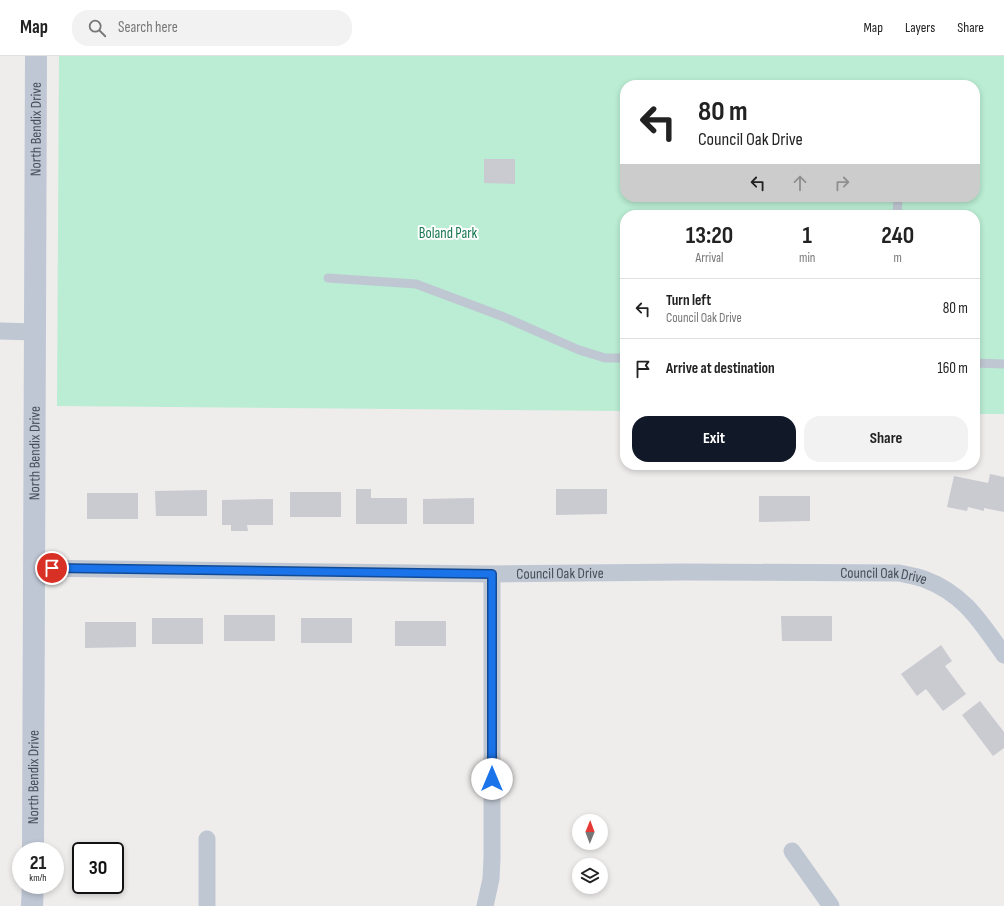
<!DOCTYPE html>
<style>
body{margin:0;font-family:"Sofia Sans Condensed",sans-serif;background:#f2f2f2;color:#222;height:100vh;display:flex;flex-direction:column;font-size:15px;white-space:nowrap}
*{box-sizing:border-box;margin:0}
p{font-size:13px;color:#767676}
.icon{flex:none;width:22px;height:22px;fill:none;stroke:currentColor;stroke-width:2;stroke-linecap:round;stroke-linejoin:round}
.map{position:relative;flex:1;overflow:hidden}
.side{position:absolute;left:620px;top:154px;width:360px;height:260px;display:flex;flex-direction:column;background:#fff;border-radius:16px;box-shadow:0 2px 6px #0003}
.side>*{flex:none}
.guide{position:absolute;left:620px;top:24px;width:360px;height:122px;border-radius:16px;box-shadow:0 2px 6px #0003;background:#fff;color:#222;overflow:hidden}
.needle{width:26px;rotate:1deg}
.buttons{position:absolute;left:572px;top:758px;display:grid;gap:8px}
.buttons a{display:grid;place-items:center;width:36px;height:36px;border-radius:50%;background:#fff;box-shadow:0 2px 6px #0003;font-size:20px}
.speed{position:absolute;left:12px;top:786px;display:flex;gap:8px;font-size:20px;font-weight:700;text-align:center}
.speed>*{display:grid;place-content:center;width:52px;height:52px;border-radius:50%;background:#fff;box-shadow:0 2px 6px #0003;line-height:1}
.speed small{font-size:10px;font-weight:400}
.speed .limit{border:2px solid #111;border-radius:6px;background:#fff;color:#111}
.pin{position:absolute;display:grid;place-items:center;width:34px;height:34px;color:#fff;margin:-17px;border:2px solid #fff;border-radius:50%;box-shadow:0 1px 4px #0007}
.me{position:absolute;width:44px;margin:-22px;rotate:0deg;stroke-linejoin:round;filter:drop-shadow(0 0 3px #0008)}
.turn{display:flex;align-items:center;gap:14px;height:84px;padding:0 12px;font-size:18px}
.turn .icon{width:52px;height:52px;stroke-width:2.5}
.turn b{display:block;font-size:28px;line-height:34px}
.lanes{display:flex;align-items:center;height:38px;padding:0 12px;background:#0003;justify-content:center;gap:20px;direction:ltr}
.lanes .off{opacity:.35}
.eta{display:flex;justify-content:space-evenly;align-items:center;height:68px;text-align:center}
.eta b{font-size:24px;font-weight:700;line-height:28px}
.primary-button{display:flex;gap:8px;margin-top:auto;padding:8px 12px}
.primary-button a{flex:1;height:46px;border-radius:16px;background:#111827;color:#fff;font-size:16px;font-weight:700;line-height:46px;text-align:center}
.primary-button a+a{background:#f2f2f2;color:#222}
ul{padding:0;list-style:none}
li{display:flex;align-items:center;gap:12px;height:60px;padding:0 12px;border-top:1px solid #e0e0e0}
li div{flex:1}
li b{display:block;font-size:15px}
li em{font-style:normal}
header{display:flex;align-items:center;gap:24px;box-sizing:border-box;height:56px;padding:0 20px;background:#fff;border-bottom:1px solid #e0e0e0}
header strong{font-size:19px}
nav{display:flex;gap:22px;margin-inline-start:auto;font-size:14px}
.search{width:280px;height:36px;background:#f2f2f2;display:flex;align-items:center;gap:10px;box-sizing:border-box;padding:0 14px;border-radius:16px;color:#767676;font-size:15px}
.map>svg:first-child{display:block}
.green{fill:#baedd3;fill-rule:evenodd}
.building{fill:#c9cbd1}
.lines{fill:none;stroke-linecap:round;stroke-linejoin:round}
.lane{stroke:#bfc7d2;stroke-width:9}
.street{stroke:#bfc7d2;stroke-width:17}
.secondary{stroke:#bfc7d5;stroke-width:22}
.route-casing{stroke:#114b97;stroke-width:10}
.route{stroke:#1a73e8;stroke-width:7}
.labels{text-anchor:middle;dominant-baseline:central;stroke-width:4;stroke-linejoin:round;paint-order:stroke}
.street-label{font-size:15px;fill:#454e59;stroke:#fff}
.park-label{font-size:15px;fill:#187851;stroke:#fff}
</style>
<header>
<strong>Map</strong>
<div class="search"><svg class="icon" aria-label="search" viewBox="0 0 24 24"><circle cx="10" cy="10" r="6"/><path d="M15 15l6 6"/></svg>Search here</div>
<nav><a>Map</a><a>Layers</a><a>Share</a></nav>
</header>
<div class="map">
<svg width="1004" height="850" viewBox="0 0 1004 850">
<rect width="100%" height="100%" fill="#efecec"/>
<path class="green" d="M 59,0 L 1004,0 L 1004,358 L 975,358 L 975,159 L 625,159 L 625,355 L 57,350 ZM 625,29 L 975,29 L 975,141 L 625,141 Z"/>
<path class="building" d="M 484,103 L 515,103 L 515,128 L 484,127 Z
M 990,418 L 1004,421 L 1004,456 L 984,452 L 984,455 L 968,451 L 967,455 L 947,451 L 954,420 L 988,427 Z
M 356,433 L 371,433 L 371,442 L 407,442 L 407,468 L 356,468 Z
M 556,433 L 607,433 L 607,458 L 556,459 Z
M 207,434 L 207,460 L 156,460 L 155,435 Z
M 290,436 L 341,436 L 341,461 L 290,461 Z
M 87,437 L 138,437 L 138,463 L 87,463 Z
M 759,440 L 810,440 L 810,465 L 759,466 Z
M 474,442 L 474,468 L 423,468 L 423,443 Z
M 273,443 L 273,469 L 247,469 L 248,475 L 231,475 L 231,469 L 222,469 L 222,444 Z
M 224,559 L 275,559 L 275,585 L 224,585 Z
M 781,560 L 832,560 L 832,585 L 782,585 Z
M 152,562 L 203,562 L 203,588 L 152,588 Z
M 301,562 L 352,562 L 352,587 L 301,587 Z
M 395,565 L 446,565 L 446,590 L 395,590 Z
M 85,566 L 136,566 L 136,591 L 85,592 Z
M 941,589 L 952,605 L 945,610 L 966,638 L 943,655 L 926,633 L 917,640 L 901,618 Z
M 980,645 L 1004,676 L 1004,692 L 993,700 L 962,659 Z"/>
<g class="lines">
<path class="lane" d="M 897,159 L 898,141
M 328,222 L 416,228 L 504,261 L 579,294 L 605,302 L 625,302
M 975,307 L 1004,308"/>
<g class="street">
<path d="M 0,275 L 35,276"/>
<path id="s1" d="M 34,512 L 492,518 L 683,516 L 899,517 C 907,519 916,520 924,523 C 964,538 980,565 1004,599"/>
<path d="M 792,795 L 831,850"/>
<path d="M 207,850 L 207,783"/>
<path d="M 485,850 L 491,823 L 492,802 L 492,518"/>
</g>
<g class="secondary">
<path id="s2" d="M 33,795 L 36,0"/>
<path d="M 32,850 L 33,829"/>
</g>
</g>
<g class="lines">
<g class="route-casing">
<path id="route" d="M 52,512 L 492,518 L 492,723"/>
</g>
<use href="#route" class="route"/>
</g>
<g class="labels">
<g class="street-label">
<text stroke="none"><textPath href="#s2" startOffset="722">North Bendix Drive</textPath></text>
<text stroke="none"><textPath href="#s2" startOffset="398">North Bendix Drive</textPath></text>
<text stroke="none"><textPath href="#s1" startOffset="526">Council Oak Drive</textPath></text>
<text stroke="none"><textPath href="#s1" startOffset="850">Council Oak Drive</textPath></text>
<text stroke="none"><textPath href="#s2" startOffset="74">North Bendix Drive</textPath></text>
</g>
<g class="park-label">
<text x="448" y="177">Boland Park</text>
</g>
</g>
</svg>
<div class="buttons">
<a><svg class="needle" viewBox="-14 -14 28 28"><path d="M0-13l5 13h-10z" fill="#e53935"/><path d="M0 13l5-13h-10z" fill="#767676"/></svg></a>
<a><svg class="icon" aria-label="layers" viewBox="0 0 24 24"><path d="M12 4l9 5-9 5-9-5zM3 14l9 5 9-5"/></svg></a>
</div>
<div class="speed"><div>21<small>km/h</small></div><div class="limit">30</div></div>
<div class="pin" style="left:52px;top:512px;background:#d93025"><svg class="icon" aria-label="arrive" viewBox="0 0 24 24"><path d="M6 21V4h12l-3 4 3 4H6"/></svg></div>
<svg class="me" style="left:492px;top:723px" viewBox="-20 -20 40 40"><circle r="19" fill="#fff"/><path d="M0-13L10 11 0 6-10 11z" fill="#1a73e8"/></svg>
<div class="guide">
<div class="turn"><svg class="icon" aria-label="left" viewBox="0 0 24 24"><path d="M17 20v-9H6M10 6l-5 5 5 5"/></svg><div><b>80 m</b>Council Oak Drive</div></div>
<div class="lanes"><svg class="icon" aria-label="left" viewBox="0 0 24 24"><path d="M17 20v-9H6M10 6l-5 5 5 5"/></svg><svg class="icon off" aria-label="ahead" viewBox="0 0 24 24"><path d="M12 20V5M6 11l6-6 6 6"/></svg><svg class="icon off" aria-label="right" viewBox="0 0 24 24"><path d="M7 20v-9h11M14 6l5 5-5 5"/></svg></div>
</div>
<section class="side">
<div class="eta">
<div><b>13:20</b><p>Arrival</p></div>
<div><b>1</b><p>min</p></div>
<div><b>240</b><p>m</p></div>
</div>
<ul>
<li><svg class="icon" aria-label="left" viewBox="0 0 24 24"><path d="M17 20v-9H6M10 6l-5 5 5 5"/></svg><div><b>Turn left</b><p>Council Oak Drive</p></div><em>80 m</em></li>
<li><svg class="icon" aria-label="arrive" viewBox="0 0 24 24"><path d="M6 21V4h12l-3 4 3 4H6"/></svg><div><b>Arrive at destination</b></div><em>160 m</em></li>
</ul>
<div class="primary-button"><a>Exit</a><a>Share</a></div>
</section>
</div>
